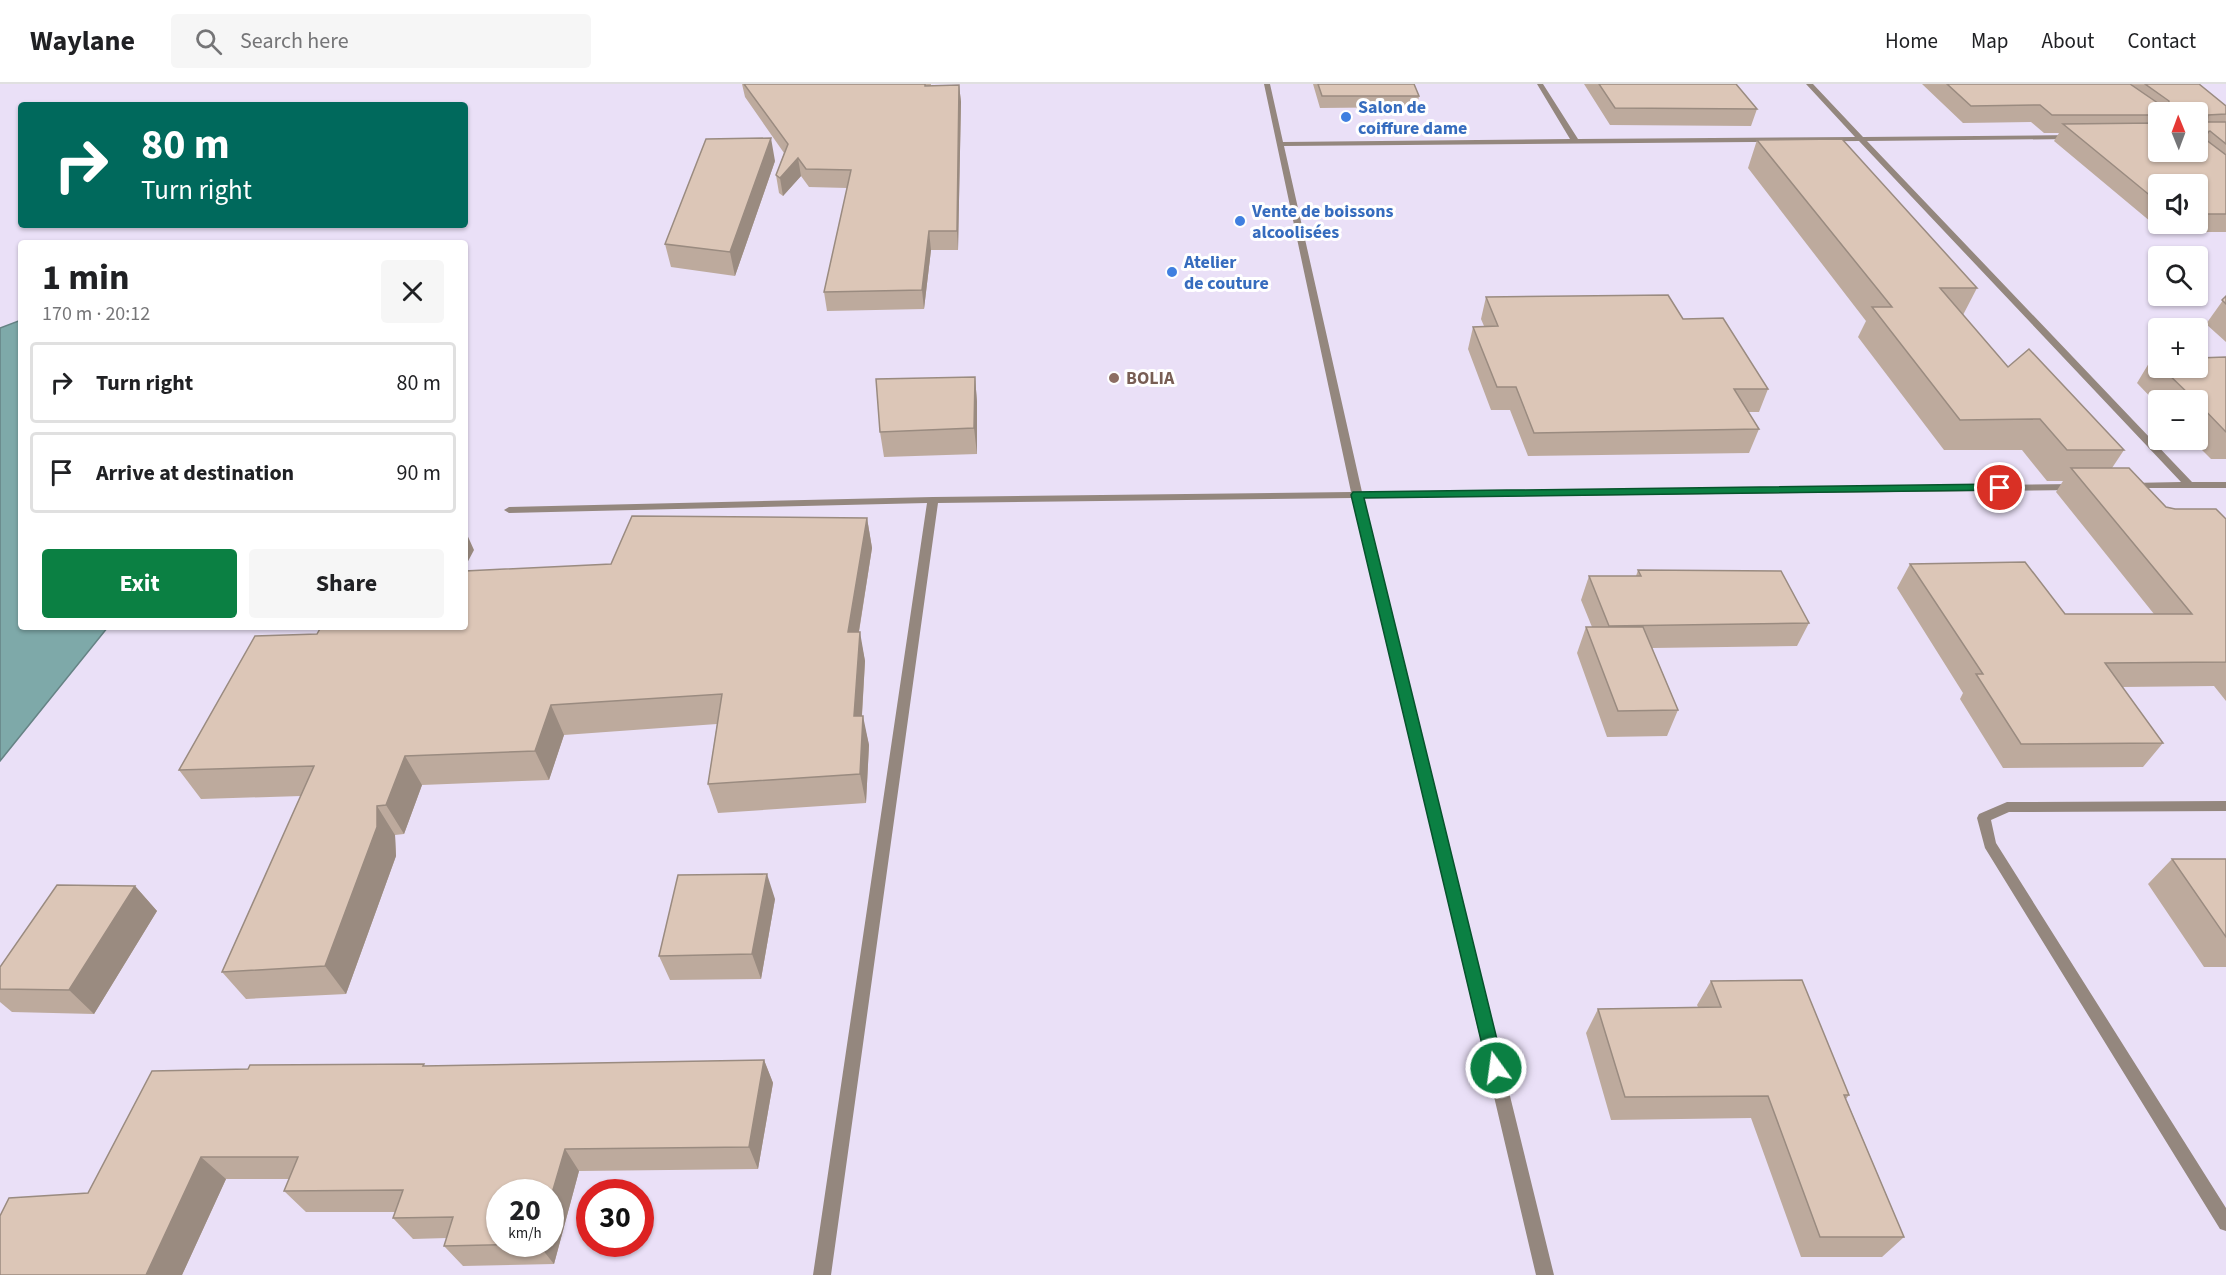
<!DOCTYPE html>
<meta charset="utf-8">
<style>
body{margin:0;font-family:"Source Sans 3",sans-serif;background:#f6f6f6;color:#202124;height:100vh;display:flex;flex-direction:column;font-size:22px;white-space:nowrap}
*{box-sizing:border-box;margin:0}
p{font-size:20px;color:#757577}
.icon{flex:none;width:33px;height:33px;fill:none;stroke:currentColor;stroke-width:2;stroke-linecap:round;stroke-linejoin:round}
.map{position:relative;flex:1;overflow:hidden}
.drawer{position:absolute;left:18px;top:156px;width:450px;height:390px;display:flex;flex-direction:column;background:#fff;border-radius:6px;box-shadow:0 2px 4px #0004}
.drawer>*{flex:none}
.hud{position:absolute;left:18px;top:18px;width:450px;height:126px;border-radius:6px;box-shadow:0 2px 4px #0004;background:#00695c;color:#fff;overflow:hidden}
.needle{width:39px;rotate:359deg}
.buttons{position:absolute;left:2148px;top:18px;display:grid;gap:12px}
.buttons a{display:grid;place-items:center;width:60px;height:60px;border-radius:6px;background:#fff;box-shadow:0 2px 4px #0004;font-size:30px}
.speed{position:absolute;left:486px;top:1095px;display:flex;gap:12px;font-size:30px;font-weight:700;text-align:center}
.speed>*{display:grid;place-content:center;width:78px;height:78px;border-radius:50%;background:#fff;box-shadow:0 2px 4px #0004;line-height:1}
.speed small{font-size:15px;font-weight:400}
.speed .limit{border:9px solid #d22;background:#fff;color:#111}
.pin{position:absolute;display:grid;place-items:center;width:51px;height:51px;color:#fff;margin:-26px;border:3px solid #fff;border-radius:50%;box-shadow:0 2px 6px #0007}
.me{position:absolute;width:66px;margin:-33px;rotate:346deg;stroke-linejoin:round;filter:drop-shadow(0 0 4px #0008)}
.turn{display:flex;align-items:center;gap:21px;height:126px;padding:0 24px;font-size:27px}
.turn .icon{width:78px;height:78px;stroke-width:2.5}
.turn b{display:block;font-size:42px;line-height:51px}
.round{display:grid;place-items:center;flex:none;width:63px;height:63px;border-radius:6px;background:#f6f6f6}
.summary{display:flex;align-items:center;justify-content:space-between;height:102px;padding:0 24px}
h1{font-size:36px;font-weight:700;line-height:45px}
.primary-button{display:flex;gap:12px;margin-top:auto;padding:12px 24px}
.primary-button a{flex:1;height:69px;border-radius:6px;background:#0b8043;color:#fff;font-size:24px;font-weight:700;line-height:69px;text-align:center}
.primary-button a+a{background:#f6f6f6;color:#202124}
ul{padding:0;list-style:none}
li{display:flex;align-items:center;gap:18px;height:81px;margin:0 12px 9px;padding:0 12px;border:3px solid #e0e0e0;border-radius:6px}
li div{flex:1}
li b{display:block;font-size:22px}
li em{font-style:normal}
header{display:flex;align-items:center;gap:36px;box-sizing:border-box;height:84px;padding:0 30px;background:#fff;border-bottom:2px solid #e0e0e0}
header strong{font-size:28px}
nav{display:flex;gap:33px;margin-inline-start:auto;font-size:21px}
.search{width:420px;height:54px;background:#f6f6f6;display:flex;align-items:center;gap:15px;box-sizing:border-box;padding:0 21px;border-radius:6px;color:#757577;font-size:22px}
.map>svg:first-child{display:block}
.water{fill:#7ea9a9;stroke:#668385;stroke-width:1.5}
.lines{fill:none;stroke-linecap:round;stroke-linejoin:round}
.street{fill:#94877e;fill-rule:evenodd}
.wall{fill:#bdaa9d;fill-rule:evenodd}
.shaded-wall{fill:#9a8b80}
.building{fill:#dcc6b7;stroke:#9a8b80;stroke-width:1.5}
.route{fill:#0b8043;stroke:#07532c;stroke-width:1.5}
.shop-dot{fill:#3f7fe0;stroke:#fff;stroke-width:2}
.education-dot{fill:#8d6e63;stroke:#fff;stroke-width:2}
.labels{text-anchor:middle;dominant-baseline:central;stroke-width:6;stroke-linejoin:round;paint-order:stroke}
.far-shop-label{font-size:18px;font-weight:bold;fill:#366cbe;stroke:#fff;text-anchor:start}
.far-education-label{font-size:18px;font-weight:bold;fill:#785e54;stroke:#fff;text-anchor:start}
</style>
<header>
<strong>Waylane</strong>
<div class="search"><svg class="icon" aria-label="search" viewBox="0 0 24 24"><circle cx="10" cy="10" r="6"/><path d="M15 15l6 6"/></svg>Search here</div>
<nav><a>Home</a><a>Map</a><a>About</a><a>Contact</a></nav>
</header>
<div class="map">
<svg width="2226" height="1191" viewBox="0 0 2226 1191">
<rect width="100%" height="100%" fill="#eae0f7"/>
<path class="water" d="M 21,236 L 21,543 L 108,543 L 0,677 L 0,244 Z"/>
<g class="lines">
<path class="street" d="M 1264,0 L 1270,0 L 1283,58 L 1570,55 L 1537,0 L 1543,0 L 1578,55 L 1855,53 L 1806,0 L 1813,0 L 1863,53 L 2074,51 L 2074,55 L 2071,55 L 1867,57 L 2192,398 L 2226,398 L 2226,404 L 2126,404 L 2125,402 L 2126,400 L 2130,399 L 2181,398 L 1859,57 L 1284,62 L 1362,408 L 2074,400 L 2079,403 L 2074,406 L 1363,414 L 1554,1191 L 1536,1191 L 1353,414 L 938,419 L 831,1191 L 813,1191 L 927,419 L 509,429 L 504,426 L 509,423 L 933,413 L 1351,408 Z
M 2226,717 L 2226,727 L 2009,728 L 1991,736 L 1996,759 L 2226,1124 L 2226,1147 L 2220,1145 L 1985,764 L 1977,734 L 1979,730 L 2007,718 Z"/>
</g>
<path class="wall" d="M 742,0 L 931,0 L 931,2 L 959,1 L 961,18 L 958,166 L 931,166 L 924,225 L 827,227 L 824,208 L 847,104 L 809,103 L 801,92 L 783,112 L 779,109 L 776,91 L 784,69 L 745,13 Z
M 1313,0 L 1414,0 L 1419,12 L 1417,23 L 1320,24 Z
M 1584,0 L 1736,0 L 1757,25 L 1751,42 L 1610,41 Z
M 1922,0 L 2199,0 L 2226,22 L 2226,148 L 2163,148 L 2054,57 L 2059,49 L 2044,49 L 2031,38 L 1963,39 ZM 2158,28 L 2198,28 L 2158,68 ZM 2158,100 L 2198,100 L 2198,140 L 2158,140 Z
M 1757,56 L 1977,204 L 1963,231 L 2008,283 L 2124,366 L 2112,384 L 2166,423 L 2226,435 L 2226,617 L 2214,602 L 2122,603 L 2163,659 L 2143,683 L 2003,684 L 1960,615 L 1963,609 L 1897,504 L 1910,480 L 2065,530 L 2154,530 L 2056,408 L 2063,397 L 2047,397 L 2022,366 L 1944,366 L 1858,253 L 1866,237 L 1748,84 Z
M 775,77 L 735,192 L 671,183 L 665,160 Z
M 2226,212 L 2226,258 L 2206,240 Z
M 1486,213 L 1683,235 L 1768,305 L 1759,328 L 1748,328 L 1759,345 L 1749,369 L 1528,372 L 1510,326 L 1491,326 L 1468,265 L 1473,243 L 1484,242 L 1481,235 Z
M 2226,273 L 2226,375 L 2211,375 L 2192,356 L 2198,356 L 2198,316 L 2158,316 L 2158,321 L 2137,299 L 2152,274 L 2158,274 L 2158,284 L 2198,284 Z
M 975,293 L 977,318 L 977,370 L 884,373 L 880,348 Z
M 867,434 L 872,464 L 859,548 L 865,577 L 862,632 L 869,661 L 866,719 L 718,729 L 708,700 L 717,640 L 564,651 L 549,696 L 422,701 L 404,750 L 395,751 L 396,772 L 346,910 L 246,915 L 222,888 L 301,712 L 201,715 L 179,686 L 317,550 L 611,480 Z
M 1638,486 L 1809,539 L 1797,562 L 1652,564 L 1678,626 L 1667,652 L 1607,653 L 1577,569 L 1586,543 L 1592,543 L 1581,516 L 1589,492 L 1636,492 Z
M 2172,775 L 2226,775 L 2226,883 L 2204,883 L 2148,800 Z
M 135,802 L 157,827 L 94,930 L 12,928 L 0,918 L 0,883 Z
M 775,815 L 761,895 L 670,896 L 659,872 Z
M 1711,897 L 1849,1011 L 1846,1015 L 1904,1153 L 1882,1173 L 1801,1173 L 1751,1034 L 1611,1036 L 1586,949 L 1598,925 L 1698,923 L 1697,921 Z
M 764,976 L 773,999 L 758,1085 L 579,1087 L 554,1180 L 463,1182 L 444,1162 L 447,1154 L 413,1155 L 393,1134 L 396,1128 L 306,1128 L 284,1107 L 289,1095 L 226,1095 L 182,1191 L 88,1109 L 426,982 Z"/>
<path class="shaded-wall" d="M 959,1 L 961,18 L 958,166 L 957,147 Z
M 2210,47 L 2199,64 L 2200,50 Z
M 771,54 L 775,77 L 735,192 L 730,168 Z
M 798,74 L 801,92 L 783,112 L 780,94 Z
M 929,147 L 931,166 L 924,225 L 922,206 Z
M 975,293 L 977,318 L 977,370 L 974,344 Z
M 867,434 L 872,464 L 854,578 L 848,548 Z
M 465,446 L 474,466 L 465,483 Z
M 860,548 L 865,577 L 860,662 L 854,632 Z
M 551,621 L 564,651 L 549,696 L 535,667 Z
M 863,632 L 869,661 L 866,719 L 860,690 Z
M 405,672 L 422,701 L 404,750 L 386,721 Z
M 377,722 L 395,751 L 396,772 L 346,910 L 325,882 Z
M 767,790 L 775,815 L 761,895 L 752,870 Z
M 135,802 L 157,827 L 94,930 L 69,906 Z
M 764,976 L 773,999 L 758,1085 L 749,1063 Z
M 565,1065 L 579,1087 L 554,1180 L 538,1160 L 550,1160 L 550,1116 Z
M 201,1073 L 226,1095 L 182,1191 L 146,1191 Z"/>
<path class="building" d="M 744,0 L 925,0 L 925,2 L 959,1 L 957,147 L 929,147 L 922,206 L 824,208 L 851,86 L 806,85 L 798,74 L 780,94 L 776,91 L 788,60 Z
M 1318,0 L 1414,0 L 1419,12 L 1322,12 Z
M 1599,0 L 1736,0 L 1757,25 L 1615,24 Z
M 1947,0 L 2130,0 L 2168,26 L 2169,17 L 2145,0 L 2199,0 L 2226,22 L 2226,30 L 2208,31 L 2207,38 L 2226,38 L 2226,60 L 2210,47 L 2200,50 L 2201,52 L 2226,71 L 2226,130 L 2198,130 L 2198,100 L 2158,100 L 2158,118 L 2063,40 L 2158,39 L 2158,68 L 2198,68 L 2198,28 L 2158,28 L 2158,31 L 2052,31 L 2040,21 L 1971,22 Z
M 771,54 L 730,168 L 665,160 L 706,55 Z
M 1842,55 L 1977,204 L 1940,204 L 2008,283 L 2029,265 L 2124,366 L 2067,366 L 2040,335 L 1960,336 L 1872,223 L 1892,223 L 1757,56 Z
M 1668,211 L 1683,235 L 1723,234 L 1768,305 L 1734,305 L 1759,345 L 1534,349 L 1516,303 L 1497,303 L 1473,243 L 1498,242 L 1486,213 Z
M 2226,212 L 2226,220 L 2222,216 Z
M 2226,273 L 2226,348 L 2198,319 L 2198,316 L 2195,316 L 2162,284 L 2198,284 L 2198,274 Z
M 2152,274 L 2158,274 L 2158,280 Z
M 975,293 L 974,344 L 880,348 L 876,295 Z
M 2071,384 L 2129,384 L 2166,423 L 2175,425 L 2216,425 L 2226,435 L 2226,578 L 2105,579 L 2163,659 L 2021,660 L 1976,590 L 1983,590 L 1910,480 L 2025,478 L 2065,530 L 2192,530 Z
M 632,432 L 867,434 L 848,548 L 860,548 L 854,632 L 863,632 L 860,690 L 708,700 L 722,610 L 551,621 L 535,667 L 405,672 L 386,721 L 377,722 L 377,743 L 325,882 L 222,888 L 314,682 L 179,686 L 255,552 L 317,550 L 321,543 L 465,543 L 465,487 L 611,480 Z
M 1638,486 L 1781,487 L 1809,539 L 1609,542 L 1589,492 L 1641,492 Z
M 1586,543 L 1643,543 L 1678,626 L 1618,627 Z
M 2172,775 L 2226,775 L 2226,853 Z
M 767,790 L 752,870 L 659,872 L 678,791 Z
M 57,801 L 135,802 L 69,906 L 0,905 L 0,883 Z
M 1802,896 L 1849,1011 L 1844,1011 L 1904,1153 L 1820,1153 L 1768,1012 L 1625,1013 L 1598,925 L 1721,923 L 1711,897 Z
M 764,976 L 749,1063 L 565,1065 L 550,1116 L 550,1108 L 500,1108 L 500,1160 L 538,1160 L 444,1162 L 453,1133 L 393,1134 L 403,1106 L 284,1107 L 298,1073 L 201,1073 L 146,1191 L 0,1191 L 0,1132 L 9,1114 L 88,1109 L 152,987 L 248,985 L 250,981 L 424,980 L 423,982 Z"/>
<path class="route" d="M 2000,400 L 2006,404 L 2004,406 L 1364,414 L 1504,984 L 1502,990 L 1496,992 L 1489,990 L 1351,411 L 1353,408 Z"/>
<g class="shop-dot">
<circle cx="1346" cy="33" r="6"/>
<circle cx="1240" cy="137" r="6"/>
<circle cx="1172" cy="188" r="6"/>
</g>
<circle class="education-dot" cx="1114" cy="294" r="6"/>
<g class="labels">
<g class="far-shop-label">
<text x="1358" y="23">Salon de<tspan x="1358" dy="21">coiffure dame</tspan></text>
<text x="1252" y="127">Vente de boissons<tspan x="1252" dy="21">alcoolisées</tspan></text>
<text x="1184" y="178">Atelier<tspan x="1184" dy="21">de couture</tspan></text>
</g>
<g class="far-education-label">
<text x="1126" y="294">BOLIA</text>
</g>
</g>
</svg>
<div class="buttons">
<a><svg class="needle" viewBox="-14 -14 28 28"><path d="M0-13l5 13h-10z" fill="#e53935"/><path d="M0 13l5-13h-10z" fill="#757577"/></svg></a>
<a><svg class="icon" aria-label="sound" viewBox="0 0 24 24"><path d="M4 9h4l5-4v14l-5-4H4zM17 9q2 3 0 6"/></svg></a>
<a><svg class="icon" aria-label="search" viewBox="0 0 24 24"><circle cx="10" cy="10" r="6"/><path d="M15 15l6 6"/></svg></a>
<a>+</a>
<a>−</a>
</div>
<div class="speed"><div>20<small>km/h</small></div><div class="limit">30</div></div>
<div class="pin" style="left:2000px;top:404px;background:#d93025"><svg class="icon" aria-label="arrive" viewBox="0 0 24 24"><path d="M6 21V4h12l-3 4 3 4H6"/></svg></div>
<svg class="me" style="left:1496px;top:984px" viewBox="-20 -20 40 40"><circle r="17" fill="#0b8043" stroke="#fff" stroke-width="3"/><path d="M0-11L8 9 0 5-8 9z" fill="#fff"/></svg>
<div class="hud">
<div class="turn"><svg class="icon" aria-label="right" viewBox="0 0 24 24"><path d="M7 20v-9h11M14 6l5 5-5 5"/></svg><div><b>80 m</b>Turn right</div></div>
</div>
<section class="drawer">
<div class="summary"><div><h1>1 min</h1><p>170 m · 20:12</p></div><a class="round"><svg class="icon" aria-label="close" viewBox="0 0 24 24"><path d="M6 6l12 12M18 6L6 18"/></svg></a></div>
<ul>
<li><svg class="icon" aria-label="right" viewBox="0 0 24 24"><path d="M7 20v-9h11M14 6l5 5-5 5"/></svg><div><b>Turn right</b></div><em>80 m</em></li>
<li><svg class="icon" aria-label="arrive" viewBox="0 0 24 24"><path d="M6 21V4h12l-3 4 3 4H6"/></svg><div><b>Arrive at destination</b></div><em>90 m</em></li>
</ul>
<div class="primary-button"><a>Exit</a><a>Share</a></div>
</section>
</div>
